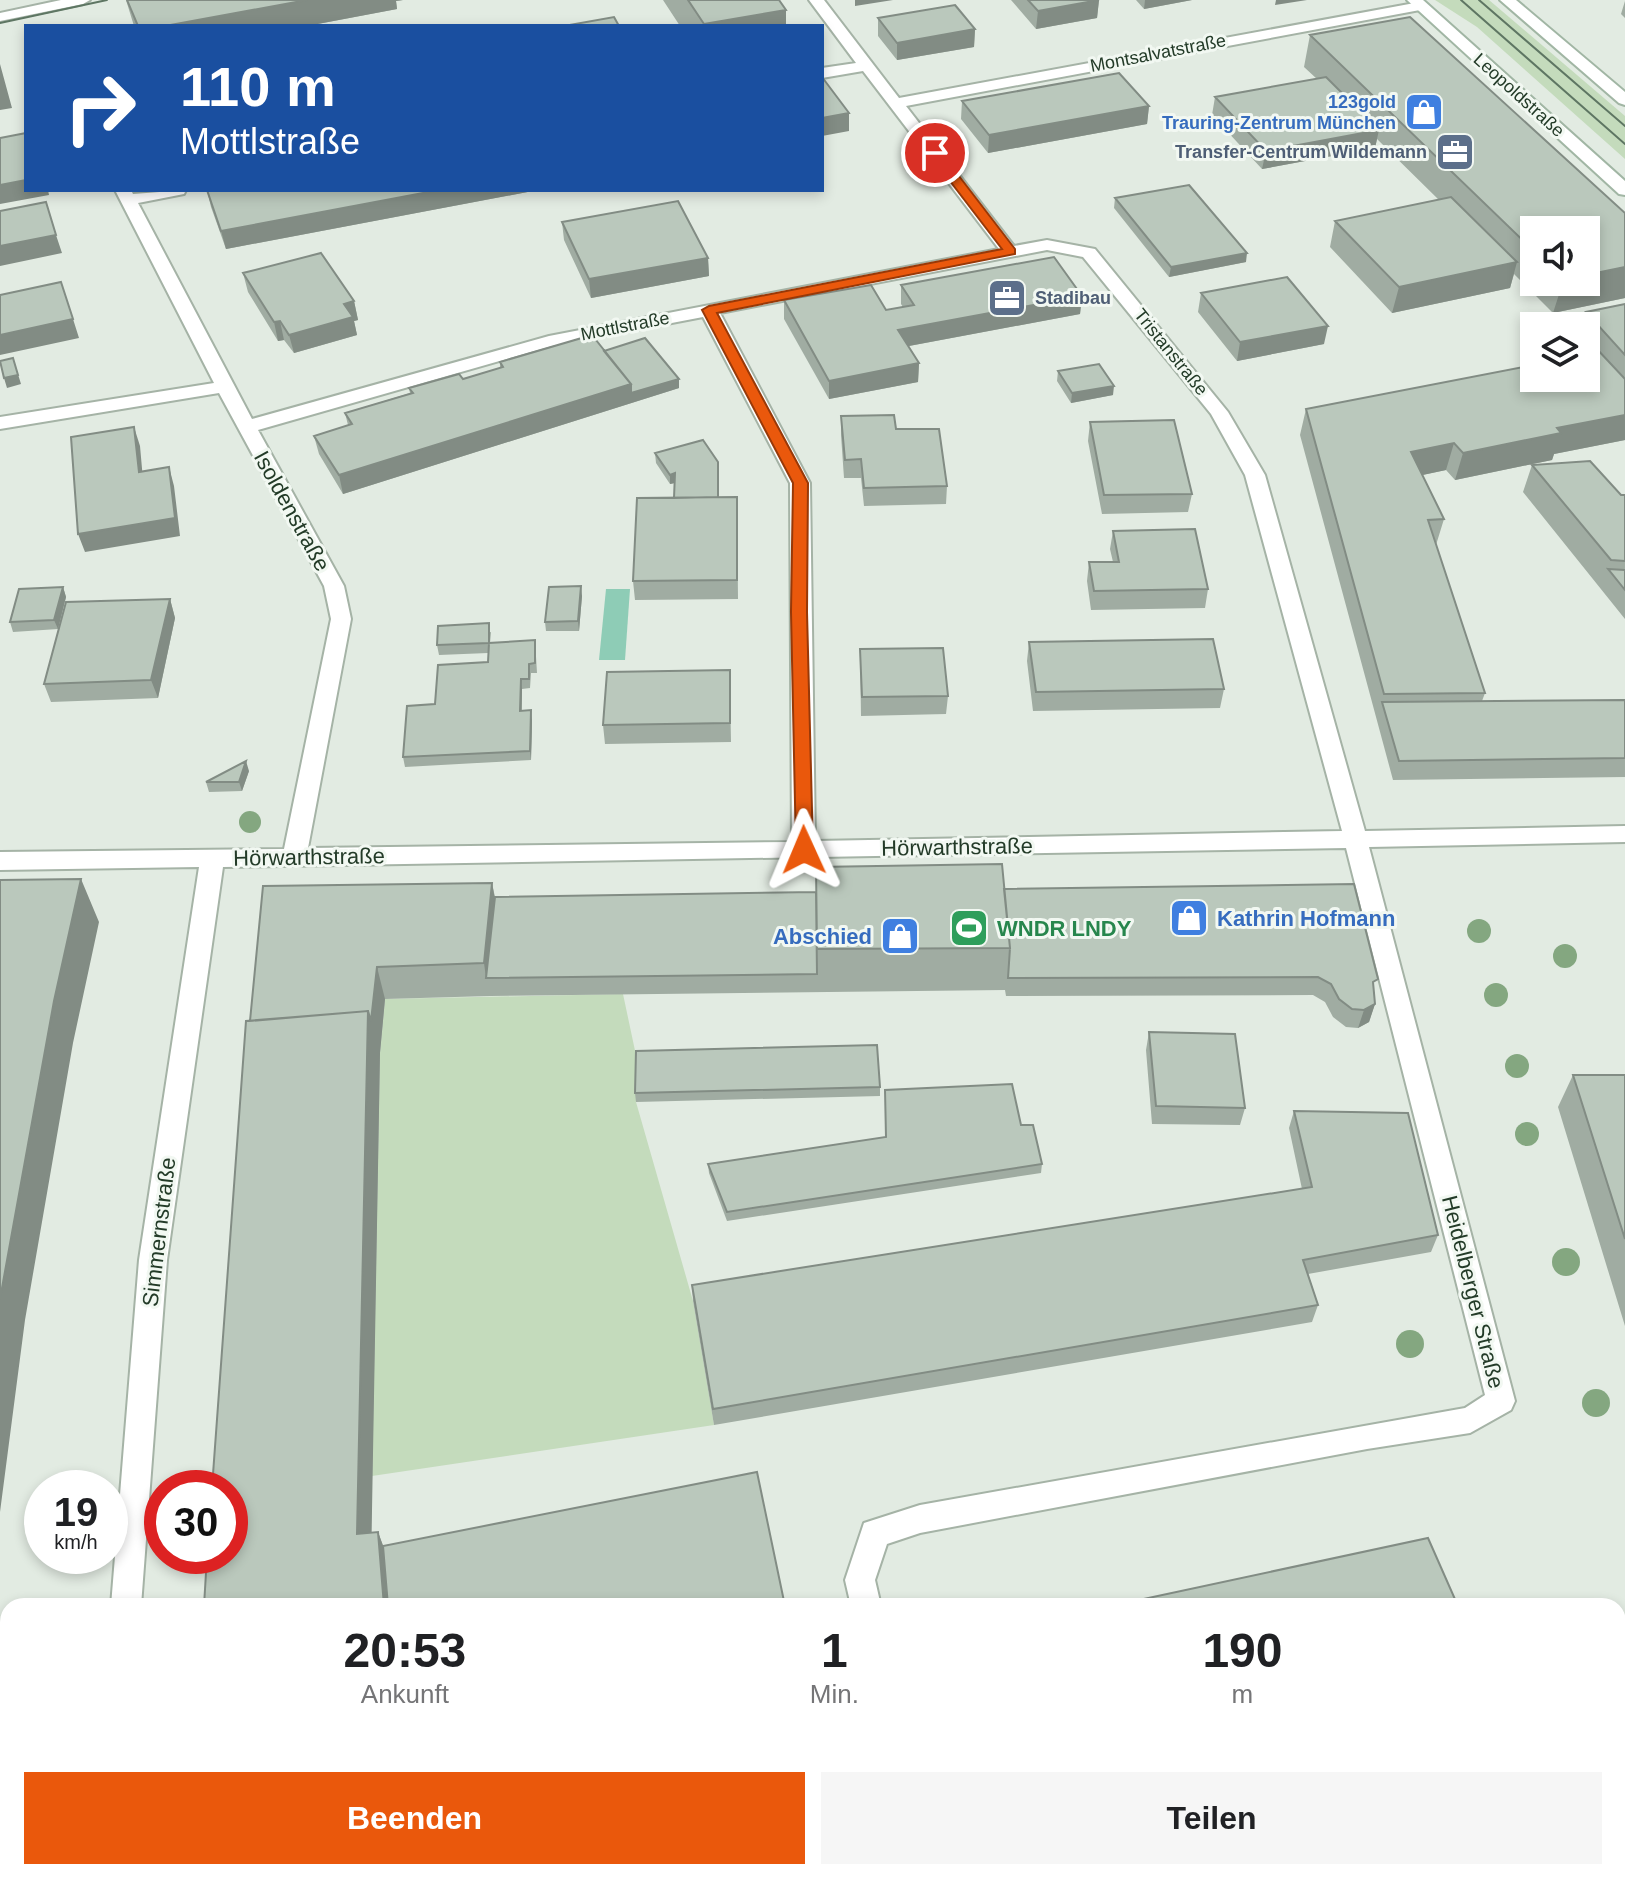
<!DOCTYPE html>
<html lang="de">
<meta charset="utf-8">
<style>
body{margin:0;font-family:Arial,sans-serif;background:#f6f6f6;color:#202124;height:100vh;display:flex;flex-direction:column;font-size:30px;white-space:nowrap}
*{box-sizing:border-box;margin:0}
p{font-size:26px;color:#757577}
.icon{flex:none;width:44px;height:44px;fill:none;stroke:currentColor;stroke-width:2;stroke-linecap:round;stroke-linejoin:round}
.map{position:relative;flex:1;overflow:hidden}
.side{position:absolute;left:0px;top:1598px;width:1626px;height:282px;display:flex;flex-direction:column;background:#fff;border-radius:24px 24px 0 0;box-shadow:0 4px 12px #0003}
.side>*{flex:none}
.hud{position:absolute;left:24px;top:24px;width:800px;height:168px;border-radius:0px;box-shadow:0 4px 12px #0003;background:#1a4fa0;color:#fff;overflow:hidden}
.tools{position:absolute;left:1520px;top:216px;display:grid;gap:16px}
.tools a{display:grid;place-items:center;width:80px;height:80px;border-radius:0px;background:#fff;box-shadow:0 4px 12px #0003;font-size:40px}
.speed{position:absolute;left:24px;top:1470px;display:flex;gap:16px;font-size:40px;font-weight:700;text-align:center}
.speed>*{display:grid;place-content:center;width:104px;height:104px;border-radius:50%;background:#fff;box-shadow:0 4px 12px #0003;line-height:1}
.speed small{font-size:20px;font-weight:400}
.speed .limit{border:12px solid #d22;background:#fff;color:#111}
.pin{position:absolute;display:grid;place-items:center;width:68px;height:68px;color:#fff;margin:-34px;border:4px solid #fff;border-radius:50%;box-shadow:0 2px 8px #0007}
.me{position:absolute;width:88px;margin:-44px;rotate:359deg;stroke-linejoin:round;filter:drop-shadow(0 0 6px #0008)}
.turn{display:flex;align-items:center;gap:28px;height:168px;padding:0 24px;font-size:36px}
.turn .icon{width:104px;height:104px;stroke-width:2.5}
.turn b{display:block;font-size:56px;line-height:68px}
.eta{display:flex;justify-content:space-evenly;align-items:center;height:136px;text-align:center}
.eta b{font-size:48px;font-weight:700;line-height:56px}
.button{display:flex;gap:16px;margin-top:auto;padding:16px 24px}
.button a{flex:1;height:92px;border-radius:0px;background:#ea580c;color:#fff;font-size:32px;font-weight:700;line-height:92px;text-align:center}
.button a+a{background:#f6f6f6;color:#202124}
.map>svg:first-child{display:block}
.green{fill:#c4dbbc}
.water{fill:#8eccb6}
.lines{fill:none;stroke-linecap:round;stroke-linejoin:round}
.minor-casing{stroke:#a5b3a6;stroke-width:4}
.secondary-casing{stroke:#a1b6a4;stroke-width:4}
.minor{fill:#fff;fill-rule:evenodd}
.secondary{fill:#fff;fill-rule:evenodd}
.tram{stroke:#5e7663;stroke-width:2}
.tree{fill:#84a780}
.wall{fill:#a0aca2;fill-rule:evenodd}
.shaded-wall{fill:#828c84}
.building{fill:#bac8bc;stroke:#828c84;stroke-width:2}
.route{fill:#ea580c;stroke:#983908;stroke-width:2}
.labels{text-anchor:middle;dominant-baseline:central;stroke-width:6;stroke-linejoin:round;paint-order:stroke}
.far-street-label{font-size:18px;fill:#233b28;stroke:#f2f8f2}
.far-shop-label{font-size:18px;font-weight:bold;fill:#366cbe;stroke:#f2f8f2;text-anchor:end}
.far-service-label{font-size:18px;font-weight:bold;fill:#4e5e75;stroke:#f2f8f2;text-anchor:end}
.street-label{font-size:22px;fill:#233b28;stroke:#f2f8f2}
.shop-label{font-size:22px;font-weight:bold;fill:#366cbe;stroke:#f2f8f2;text-anchor:start}
.leisure-label{font-size:22px;font-weight:bold;fill:#27864d;stroke:#f2f8f2;text-anchor:start}
</style>
<div class="map">
<svg width="1625" height="1879" viewBox="0 0 1625 1879">
<rect width="100%" height="100%" fill="#e2ebe2"/>
<path class="green" d="M 1435,0 L 1489,0 L 1625,116 L 1625,159 L 1477,27 Z
M 623,994 L 637,1060 L 636,1102 L 693,1301 L 714,1425 L 372,1476 L 380,1053 L 385,999 Z"/>
<path class="water" d="M 606,589 L 630,589 L 625,660 L 599,660 Z"/>
<g class="lines">
<g class="minor-casing">
<path id="minor" d="M 61,0 L 90,0 L 83,4 L 0,21 L 0,13 Z
M 809,0 L 824,0 L 899,98 L 1420,2 L 1427,6 L 1420,10 L 906,106 L 1014,246 L 1047,240 L 1095,249 L 1228,412 L 1265,475 L 1365,831 L 1625,826 L 1625,842 L 1369,847 L 1515,1401 L 1511,1410 L 1470,1433 L 1367,1449 L 920,1533 L 887,1544 L 875,1580 L 881,1606 L 851,1606 L 845,1580 L 864,1523 L 920,1505 L 1465,1408 L 1485,1395 L 1346,848 L 223,867 L 167,1260 L 141,1606 L 111,1606 L 139,1260 L 199,867 L 0,870 L 0,852 L 284,849 L 331,619 L 324,586 L 219,393 L 0,429 L 0,417 L 214,383 L 115,190 L 131,190 L 133,194 L 186,190 L 184,194 L 138,203 L 252,419 L 549,336 L 999,249 L 863,71 L 822,78 L 822,68 L 856,63 ZM 1047,250 L 1083,257 L 1211,414 L 1245,475 L 1342,831 L 815,841 L 810,483 L 720,313 ZM 703,317 L 790,483 L 792,842 L 308,848 L 351,619 L 344,586 L 258,430 L 552,346 Z
M 87,1872 L 121,1872 L 121,1879 L 87,1879 Z
M 294,1872 L 358,1872 L 355,1879 L 291,1879 Z"/>
</g>
<g class="secondary-casing">
<path id="secondary" d="M 1407,0 L 1423,0 L 1625,181 L 1625,195 L 1619,194 Z
M 1500,0 L 1516,0 L 1625,92 L 1625,105 L 1619,103 Z"/>
</g>
<use href="#minor" class="minor"/>
<use href="#secondary" class="secondary"/>
<path class="tram" d="M 1461,0 L 1625,144
M 1479,0 L 1625,126
M 0,23 L 107,0"/>
</g>
<g class="tree">
<circle cx="250" cy="822" r="11"/>
<circle cx="1479" cy="931" r="12"/>
<circle cx="1565" cy="956" r="12"/>
<circle cx="1496" cy="995" r="12"/>
<circle cx="1517" cy="1066" r="12"/>
<circle cx="1527" cy="1134" r="12"/>
<circle cx="1566" cy="1262" r="14"/>
<circle cx="1410" cy="1344" r="14"/>
<circle cx="1596" cy="1403" r="14"/>
</g>
<path class="wall" d="M 126,0 L 403,0 L 396,1 L 397,9 L 307,26 L 134,26 Z
M 663,0 L 779,0 L 786,10 L 786,26 L 680,26 Z
M 1011,0 L 1099,0 L 1097,18 L 1036,29 Z
M 1136,0 L 1192,0 L 1144,9 Z
M 1625,1 L 1625,18 L 1621,14 Z
M 1410,17 L 1625,213 L 1625,298 L 1553,313 L 1514,274 L 1510,288 L 1392,313 L 1330,247 L 1335,221 L 1439,200 L 1377,139 L 1375,148 L 1262,169 L 1212,115 L 1215,97 L 1317,79 L 1304,67 L 1310,35 ZM 1534,230 L 1586,230 L 1586,282 L 1534,282 Z
M 878,18 L 975,29 L 974,47 L 897,60 L 878,36 Z
M 962,101 L 1149,106 L 1147,124 L 988,153 L 961,119 Z
M 207,190 L 538,190 L 226,249 L 211,207 Z
M 1115,198 L 1246,262 L 1169,277 L 1114,208 Z
M 562,222 L 708,258 L 709,276 L 591,298 L 564,240 Z
M 243,273 L 354,301 L 358,320 L 354,321 L 357,335 L 294,353 L 284,340 L 278,341 L 248,292 Z
M 901,285 L 1082,296 L 1080,314 L 909,346 L 919,363 L 918,382 L 829,399 L 784,319 L 784,300 L 886,310 L 903,307 L 901,304 Z
M 1201,293 L 1324,344 L 1237,361 L 1198,312 Z
M 1625,304 L 1625,440 L 1554,454 L 1552,460 L 1455,480 L 1446,470 L 1422,475 L 1444,519 L 1436,545 L 1485,693 L 1482,701 L 1625,700 L 1625,777 L 1393,780 L 1300,435 L 1306,409 L 1586,378 L 1586,326 L 1581,326 L 1586,312 Z
M 604,351 L 679,379 L 679,388 L 343,494 L 319,454 L 314,436 L 348,425 L 345,413 L 410,393 L 409,388 L 463,379 L 500,368 L 500,362 Z
M 1058,371 L 1113,395 L 1071,403 L 1057,381 Z
M 841,416 L 896,429 L 947,486 L 946,504 L 864,506 L 861,478 L 844,478 L 841,435 Z
M 1090,422 L 1192,494 L 1188,512 L 1102,514 L 1088,441 Z
M 655,453 L 718,497 L 737,497 L 738,599 L 635,600 L 633,581 L 674,498 L 674,483 L 670,484 L 656,463 Z
M 1532,465 L 1621,495 L 1625,495 L 1625,619 L 1523,492 Z
M 1113,531 L 1208,589 L 1205,608 L 1091,610 L 1087,581 L 1089,562 L 1113,562 L 1110,549 Z
M 63,587 L 66,597 L 58,629 L 13,632 L 10,622 Z
M 582,596 L 579,631 L 546,631 L 545,622 Z
M 170,599 L 175,618 L 158,698 L 51,702 L 44,684 Z
M 491,632 L 490,643 L 535,640 L 537,673 L 531,673 L 530,688 L 522,689 L 522,711 L 532,720 L 531,760 L 405,767 L 403,757 L 435,704 L 488,662 L 488,653 L 439,655 L 437,645 Z
M 1029,642 L 1224,689 L 1220,708 L 1033,711 L 1027,661 Z
M 860,649 L 948,696 L 946,714 L 861,716 Z
M 730,689 L 731,742 L 605,744 L 603,725 Z
M 249,771 L 242,791 L 209,792 L 206,782 Z
M 492,883 L 495,897 L 1004,889 L 1374,990 L 1375,1004 L 1369,1022 L 1358,1028 L 1346,1027 L 1333,1017 L 1325,1002 L 1313,995 L 1006,996 L 1005,990 L 490,996 L 385,999 L 380,1053 L 371,1533 L 378,1532 L 383,1546 L 204,1606 L 250,1021 Z
M 1149,1032 L 1245,1108 L 1240,1125 L 1152,1124 L 1146,1050 Z
M 1573,1075 L 1625,1075 L 1625,1326 L 1558,1107 Z
M 880,1087 L 880,1096 L 636,1102 L 635,1093 Z
M 885,1099 L 1021,1125 L 1042,1164 L 1041,1173 L 727,1221 L 709,1173 L 708,1164 L 885,1137 Z
M 1294,1111 L 1438,1235 L 1431,1252 L 1308,1274 L 1318,1305 L 1312,1322 L 714,1425 L 693,1301 L 692,1285 L 1302,1189 L 1289,1128 Z
M 1165,1872 L 1553,1872 L 1546,1879 L 1167,1879 Z"/>
<path class="shaded-wall" d="M 307,0 L 403,0 L 396,1 L 397,9 L 307,26 L 165,26 Z
M 855,0 L 893,0 L 855,6 Z
M 1099,0 L 1097,18 L 1036,29 L 1038,11 Z
M 1145,0 L 1192,0 L 1144,9 Z
M 1276,0 L 1307,0 L 1275,5 Z
M 786,10 L 786,26 L 704,26 L 704,24 Z
M 975,29 L 974,47 L 897,60 L 897,43 Z
M 0,64 L 12,108 L 0,110 Z
M 1149,106 L 1147,124 L 988,153 L 989,135 Z
M 849,113 L 849,131 L 822,136 L 822,118 Z
M 1379,130 L 1375,148 L 1262,169 L 1266,151 Z
M 26,180 L 26,190 L 48,190 L 49,195 L 0,204 L 0,185 Z
M 439,190 L 538,190 L 226,249 L 221,231 Z
M 56,235 L 62,253 L 0,266 L 0,246 Z
M 1247,253 L 1246,262 L 1169,277 L 1171,267 Z
M 708,258 L 709,276 L 591,298 L 589,279 Z
M 1517,262 L 1510,288 L 1392,313 L 1399,287 Z
M 1625,267 L 1625,298 L 1553,313 L 1563,282 L 1586,282 L 1586,275 Z
M 1082,296 L 1080,314 L 898,348 L 898,330 Z
M 354,301 L 358,320 L 354,321 L 357,335 L 294,353 L 289,335 L 344,304 Z
M 73,319 L 79,338 L 0,355 L 0,335 Z
M 280,321 L 284,340 L 278,341 L 274,322 Z
M 1328,326 L 1324,344 L 1237,361 L 1240,342 Z
M 13,358 L 21,384 L 7,388 L 4,378 Z
M 919,363 L 918,382 L 829,399 L 829,381 Z
M 679,379 L 679,388 L 343,494 L 339,475 L 631,384 Z
M 1114,386 L 1113,395 L 1071,403 L 1072,393 Z
M 1625,415 L 1625,440 L 1554,454 L 1552,460 L 1455,480 L 1463,453 L 1557,428 Z
M 134,427 L 140,446 L 144,491 L 139,472 Z
M 1454,443 L 1446,470 L 1404,479 L 1411,452 Z
M 169,467 L 174,486 L 180,536 L 85,552 L 78,534 Z
M 675,473 L 675,483 L 670,484 L 670,475 Z
M 581,586 L 582,596 L 579,631 L 578,621 Z
M 63,587 L 66,597 L 58,629 L 54,620 Z
M 170,599 L 175,618 L 158,698 L 151,680 Z
M 521,679 L 522,689 L 521,720 L 520,711 Z
M 531,710 L 532,720 L 531,760 L 530,751 Z
M 246,761 L 249,771 L 242,791 L 239,782 Z
M 81,879 L 99,922 L 73,1043 L 25,1320 L 0,1512 L 0,1299 L 54,1001 Z
M 492,883 L 498,916 L 486,978 L 484,963 Z
M 377,967 L 385,999 L 380,1053 L 371,1568 L 357,1534 L 368,1011 Z
M 1375,1004 L 1369,1022 L 1358,1028 L 1364,1010 Z
M 378,1532 L 391,1567 L 395,1606 L 384,1606 Z
M 1526,1872 L 1553,1872 L 1546,1879 L 1497,1879 Z"/>
<path class="building" d="M 127,0 L 307,0 L 165,26 L 138,26 Z
M 688,0 L 779,0 L 786,10 L 704,24 Z
M 1028,0 L 1099,0 L 1038,11 Z
M 955,5 L 975,29 L 897,43 L 878,18 Z
M 614,17 L 619,26 L 564,26 Z
M 1410,17 L 1625,213 L 1625,267 L 1586,275 L 1586,230 L 1534,230 L 1534,251 L 1310,35 Z
M 1119,73 L 1149,106 L 989,135 L 962,101 Z
M 822,77 L 849,113 L 822,118 Z
M 1326,77 L 1379,130 L 1266,151 L 1215,97 Z
M 26,133 L 26,180 L 0,185 L 0,138 Z
M 1189,185 L 1247,253 L 1171,267 L 1115,198 Z
M 207,190 L 439,190 L 221,231 Z
M 1451,197 L 1517,262 L 1399,287 L 1335,221 Z
M 678,201 L 708,258 L 589,279 L 562,222 Z
M 46,202 L 56,235 L 0,246 L 0,211 Z
M 321,253 L 354,301 L 344,304 L 353,317 L 289,335 L 280,321 L 274,322 L 243,273 Z
M 1054,257 L 1082,296 L 898,330 L 919,363 L 829,381 L 784,300 L 871,285 L 886,310 L 914,305 L 901,285 Z
M 1287,277 L 1328,326 L 1240,342 L 1201,293 Z
M 61,282 L 73,319 L 0,335 L 0,295 Z
M 1625,304 L 1625,355 L 1586,312 Z
M 592,335 L 631,384 L 339,475 L 314,436 L 352,424 L 345,413 L 413,393 L 409,388 L 459,374 L 463,379 L 503,367 L 500,362 Z
M 645,338 L 679,379 L 631,393 L 631,384 L 604,351 Z
M 1595,347 L 1625,379 L 1625,415 L 1557,428 L 1561,433 L 1463,453 L 1454,443 L 1411,452 L 1444,519 L 1428,520 L 1485,693 L 1384,694 L 1306,409 L 1534,365 L 1534,378 L 1586,378 L 1586,348 Z
M 13,358 L 18,375 L 4,378 L 0,361 Z
M 1099,364 L 1114,386 L 1072,393 L 1058,371 Z
M 894,415 L 896,429 L 939,429 L 947,486 L 864,488 L 861,459 L 845,460 L 841,416 Z
M 1174,420 L 1192,494 L 1104,495 L 1090,422 Z
M 134,427 L 139,472 L 169,467 L 175,518 L 78,534 L 71,437 Z
M 703,440 L 718,462 L 718,497 L 674,498 L 675,473 L 670,475 L 655,453 Z
M 1590,461 L 1621,495 L 1625,495 L 1625,561 L 1611,560 L 1532,465 Z
M 737,497 L 737,580 L 633,581 L 637,498 Z
M 1195,529 L 1208,589 L 1094,591 L 1089,562 L 1119,562 L 1113,531 Z
M 1608,569 L 1625,570 L 1625,590 Z
M 581,586 L 578,621 L 545,622 L 549,587 Z
M 63,587 L 54,620 L 10,622 L 19,589 Z
M 170,599 L 151,680 L 44,684 L 66,602 Z
M 489,623 L 489,643 L 437,645 L 438,626 Z
M 1213,639 L 1224,689 L 1036,692 L 1029,642 Z
M 535,640 L 535,663 L 529,664 L 529,679 L 521,679 L 520,711 L 531,710 L 530,751 L 403,757 L 407,706 L 435,704 L 438,665 L 488,662 L 489,643 Z
M 943,648 L 948,696 L 862,697 L 860,649 Z
M 730,670 L 730,723 L 603,725 L 607,672 Z
M 1625,700 L 1625,758 L 1399,761 L 1382,702 Z
M 246,761 L 239,782 L 206,782 Z
M 1002,864 L 1010,948 L 817,949 L 816,867 Z
M 81,879 L 54,1001 L 0,1299 L 0,880 Z
M 492,883 L 484,963 L 377,967 L 371,1021 L 368,1011 L 250,1021 L 263,886 Z
M 1354,884 L 1378,979 L 1373,982 L 1375,1004 L 1364,1010 L 1352,1009 L 1339,999 L 1331,984 L 1318,977 L 1008,978 L 1010,948 L 1004,889 Z
M 816,892 L 817,974 L 486,978 L 495,897 Z
M 368,1011 L 357,1534 L 378,1532 L 384,1606 L 204,1606 L 207,1556 L 230,1556 L 230,1488 L 212,1488 L 246,1021 Z
M 1149,1032 L 1235,1034 L 1245,1108 L 1156,1106 Z
M 877,1045 L 880,1087 L 635,1093 L 636,1051 Z
M 1573,1075 L 1625,1075 L 1625,1239 Z
M 1012,1084 L 1021,1125 L 1033,1125 L 1042,1164 L 727,1212 L 708,1164 L 886,1137 L 885,1090 Z
M 1294,1111 L 1408,1113 L 1438,1235 L 1303,1260 L 1318,1305 L 713,1409 L 692,1285 L 1312,1187 Z
M 757,1472 L 785,1606 L 388,1606 L 383,1546 Z
M 1428,1538 L 1458,1606 L 1111,1606 Z
M 904,1872 L 1078,1872 L 1080,1879 L 872,1879 Z
M 1181,1872 L 1526,1872 L 1497,1879 L 1183,1879 Z"/>
<path class="route" d="M 930,150 L 939,150 L 1015,249 L 1015,254 L 717,313 L 808,483 L 807,612 L 813,850 L 804,856 L 796,850 L 791,612 L 793,483 L 702,310 L 709,306 L 1002,249 L 930,155 Z"/>
<defs>
<g id="shop-square" transform="scale(2)"><rect x="-9" y="-9" width="18" height="18" rx="4" fill="#3f7fe0" stroke="#f2f8f2"/><path d="M-5-2.5h2.3a2.7 3.5 0 0 1 5.4 0H5L5.5 6h-11ZM-1.5-2.5h3a1.5 2.3 0 0 0-3 0Z" fill="#fff"/></g>
<g id="office-square" transform="scale(2)"><rect x="-9" y="-9" width="18" height="18" rx="4" fill="#5c6f8a" stroke="#f2f8f2"/><path d="M-6-3h4V-5.5h4V-3h4V5H-6ZM-1-4.5V-3h2v-1.5ZM-6 0V1H6V0Z" fill="#fff"/></g>
<g id="stadium-square" transform="scale(2)"><rect x="-9" y="-9" width="18" height="18" rx="4" fill="#2e9e5b" stroke="#f2f8f2"/><path d="M0-5a6.5 5 0 1 0 0 10a6.5 5 0 1 0 0-10ZM-3.5-1.8h7v3.6h-7Z" fill="#fff"/></g>
</defs>
<g fill-rule="evenodd">
<use href="#shop-square" x="1424" y="112"/>
<use href="#office-square" x="1455" y="152"/>
<use href="#office-square" x="1007" y="298"/>
<use href="#shop-square" x="1189" y="918"/>
<use href="#stadium-square" x="969" y="928"/>
<use href="#shop-square" x="900" y="936"/>
</g>
<g class="labels">
<g class="far-street-label">
<text transform="translate(1158 53) rotate(-11)">Montsalvatstraße</text>
<text transform="translate(1519 95) rotate(42)">Leopoldstraße</text>
<text transform="translate(625 326) rotate(-11)">Mottlstraße</text>
<text transform="translate(1171 352) rotate(51)">Tristanstraße</text>
</g>
<g class="far-shop-label">
<text x="1396" y="102">123gold<tspan x="1396" dy="21">Trauring-Zentrum München</tspan></text>
</g>
<g class="far-service-label">
<text x="1427" y="152">Transfer-Centrum Wildemann</text>
<text x="1035" y="298" text-anchor="start">Stadibau</text>
</g>
<g class="street-label">
<text transform="translate(292 511) rotate(61)">Isoldenstraße</text>
<text transform="translate(957 847) rotate(-1)">Hörwarthstraße</text>
<text transform="translate(309 857) rotate(-1)">Hörwarthstraße</text>
<text transform="translate(159 1232) rotate(-83)">Simmernstraße</text>
<text transform="translate(1473 1292) rotate(76)">Heidelberger Straße</text>
</g>
<g class="shop-label">
<text x="1217" y="918">Kathrin Hofmann</text>
<text x="872" y="936" text-anchor="end">Abschied</text>
</g>
<g class="leisure-label">
<text x="997" y="928">WNDR LNDY</text>
</g>
</g>
</svg>
<div class="tools">
<a><svg class="icon" aria-label="sound" viewBox="0 0 24 24"><path d="M4 9h4l5-4v14l-5-4H4zM17 9q2 3 0 6"/></svg></a>
<a><svg class="icon" aria-label="layers" viewBox="0 0 24 24"><path d="M12 4l9 5-9 5-9-5zM3 14l9 5 9-5"/></svg></a>
</div>
<div class="speed"><div>19<small>km/h</small></div><div class="limit">30</div></div>
<div class="pin" style="left:935px;top:153px;background:#d93025"><svg class="icon" aria-label="arrive" viewBox="0 0 24 24"><path d="M6 21V4h12l-3 4 3 4H6"/></svg></div>
<svg class="me" style="left:804px;top:850px" viewBox="-20 -20 40 40"><path d="M0-17L14 15 0 8-14 15z" fill="#ea580c" stroke="#fff" stroke-width="4"/></svg>
<div class="hud">
<div class="turn"><svg class="icon" aria-label="right" viewBox="0 0 24 24"><path d="M7 20v-9h11M14 6l5 5-5 5"/></svg><div><b>110 m</b>Mottlstraße</div></div>
</div>
<section class="side">
<div class="eta">
<div><b>20:53</b><p>Ankunft</p></div>
<div><b>1</b><p>Min.</p></div>
<div><b>190</b><p>m</p></div>
</div>
<div class="button"><a>Beenden</a><a>Teilen</a></div>
</section>
</div>
